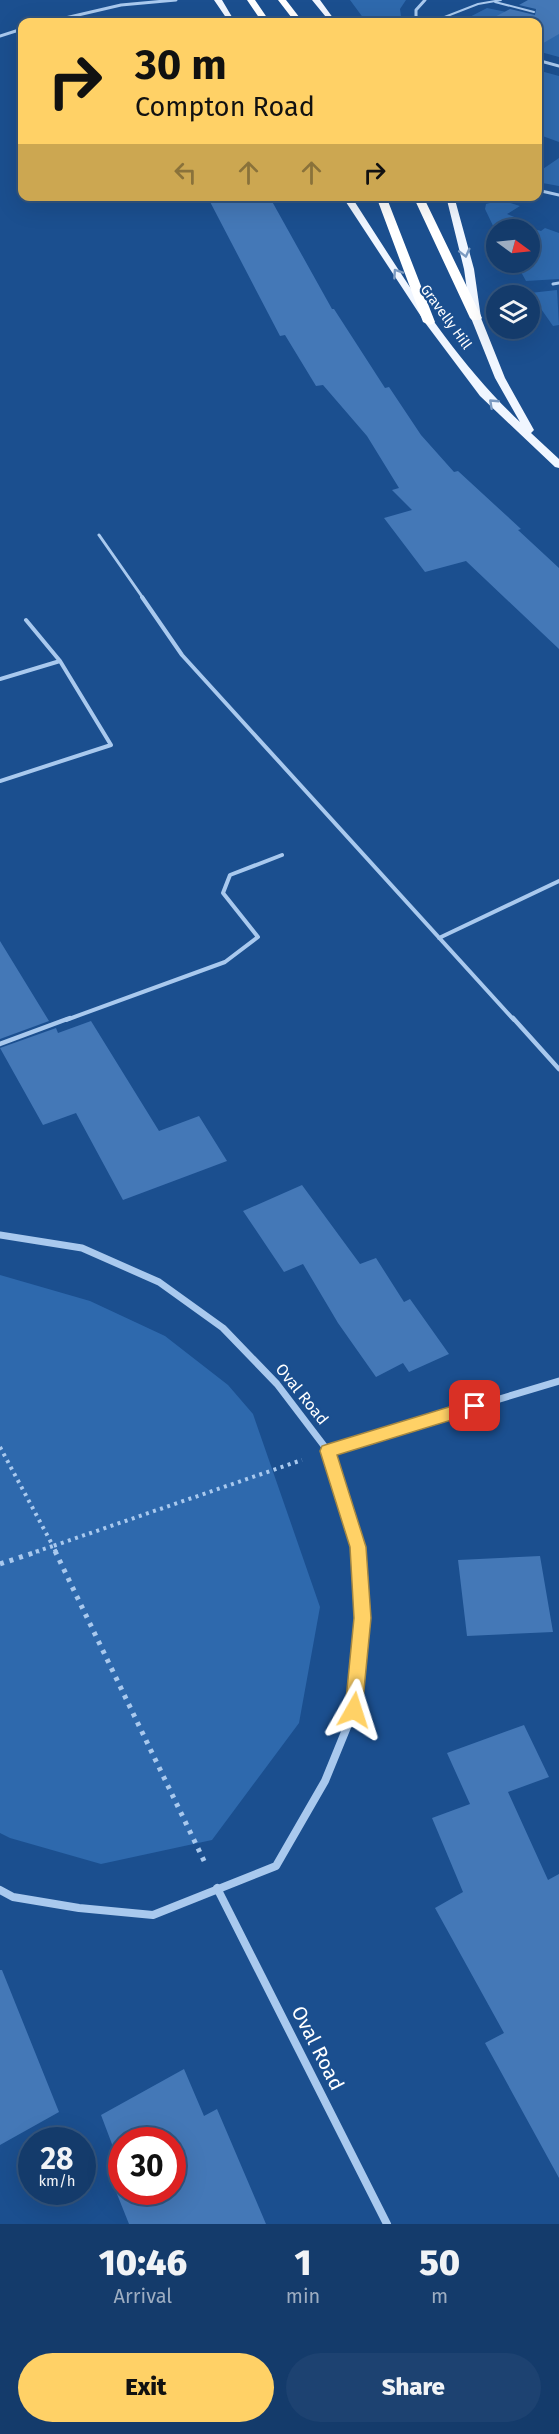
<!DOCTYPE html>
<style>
body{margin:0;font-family:"Fira Sans",sans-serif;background:#1d4271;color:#f1f3f6;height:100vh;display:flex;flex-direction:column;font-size:22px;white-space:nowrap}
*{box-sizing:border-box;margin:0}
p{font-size:20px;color:#9dadc1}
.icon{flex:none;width:33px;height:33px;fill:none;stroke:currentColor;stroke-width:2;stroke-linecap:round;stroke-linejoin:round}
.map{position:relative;height:2224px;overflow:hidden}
.details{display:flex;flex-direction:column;background:#143b6b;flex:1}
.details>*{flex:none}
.banner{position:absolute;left:18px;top:18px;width:524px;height:183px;border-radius:12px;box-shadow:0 6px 24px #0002,0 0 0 2px #33557e;background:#ffd166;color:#111;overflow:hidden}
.needle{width:39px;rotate:105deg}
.controls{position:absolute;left:486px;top:219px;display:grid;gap:12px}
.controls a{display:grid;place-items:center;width:54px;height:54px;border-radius:50%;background:#143b6b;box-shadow:0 6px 24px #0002,0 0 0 2px #33557e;font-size:30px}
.speed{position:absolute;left:18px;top:2127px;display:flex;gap:12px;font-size:30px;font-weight:700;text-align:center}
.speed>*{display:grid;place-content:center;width:78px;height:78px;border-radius:50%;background:#143b6b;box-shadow:0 6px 24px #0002,0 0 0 2px #33557e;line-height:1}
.speed small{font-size:15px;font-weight:400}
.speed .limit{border:9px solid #d22;background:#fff;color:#111}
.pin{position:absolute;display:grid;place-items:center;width:51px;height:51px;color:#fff;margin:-26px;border-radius:12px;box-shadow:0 3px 9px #0006}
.me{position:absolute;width:66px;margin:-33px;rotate:6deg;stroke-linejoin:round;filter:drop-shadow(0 0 4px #0008)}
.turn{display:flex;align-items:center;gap:21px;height:126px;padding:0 18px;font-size:27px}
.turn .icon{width:78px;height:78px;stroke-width:2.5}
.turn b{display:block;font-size:42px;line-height:51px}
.lanes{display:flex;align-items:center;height:57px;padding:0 18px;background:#0003;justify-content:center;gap:30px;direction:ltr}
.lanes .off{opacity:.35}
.eta{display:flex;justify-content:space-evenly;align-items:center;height:102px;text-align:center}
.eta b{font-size:36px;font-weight:800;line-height:42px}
.button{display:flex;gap:12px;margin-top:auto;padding:12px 18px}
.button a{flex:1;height:69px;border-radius:36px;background:#ffd166;color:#111;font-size:24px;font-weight:800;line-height:69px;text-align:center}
.button a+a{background:#1d4271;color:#f1f3f6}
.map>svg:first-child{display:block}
.green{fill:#2e69ad}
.building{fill:#4478b7;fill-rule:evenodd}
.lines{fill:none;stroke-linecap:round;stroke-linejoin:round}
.path-far2{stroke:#a9c9ee;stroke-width:2;stroke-dasharray:1.5 2;stroke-linecap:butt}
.path-far1{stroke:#a9c9ee;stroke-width:4;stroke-dasharray:3 4.5;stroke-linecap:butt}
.path{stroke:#a9c9ee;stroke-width:5;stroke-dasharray:4 6;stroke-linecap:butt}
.service-far3{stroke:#a9c9ee;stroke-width:2}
.service-far2{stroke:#a9c9ee;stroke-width:3}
.service-far1{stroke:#a9c9ee;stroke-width:4}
.service{stroke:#a9c9ee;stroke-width:4.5}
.minor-far2{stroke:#a9c9ee;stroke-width:3}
.minor-far1{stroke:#a9c9ee;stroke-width:7}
.minor{stroke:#a9c9ee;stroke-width:8}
.primary{fill:#f0f6ff;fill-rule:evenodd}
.motorway{fill:#fff;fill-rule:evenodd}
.oneway{stroke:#7b9ac1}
.route{fill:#ffd166;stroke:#a68842;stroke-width:1.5}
.labels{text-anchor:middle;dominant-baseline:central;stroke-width:4.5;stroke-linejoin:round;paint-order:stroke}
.far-street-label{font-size:14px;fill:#fff;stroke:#1b4f8f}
.street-label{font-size:16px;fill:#fff;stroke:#1b4f8f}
.near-street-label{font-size:20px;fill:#fff;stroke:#1b4f8f}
</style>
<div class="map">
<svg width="559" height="2224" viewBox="0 0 559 2224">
<rect width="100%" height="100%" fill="#1b4f8f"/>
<path class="green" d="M 350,0 L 406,0 L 400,9 L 401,16 L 364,19 Z
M 487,8 L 559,23 L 559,57 L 537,51 L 537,22 L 460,22 Z
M 537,70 L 559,76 L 559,142 L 537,134 Z
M 559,158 L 559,186 L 537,182 L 537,173 Z
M 501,200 L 520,206 L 507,214 L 517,218 L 512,222 L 541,231 L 545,228 L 559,233 L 559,279 L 526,281 L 516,263 L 530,262 L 530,230 L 496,230 L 496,232 L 485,209 L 486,204 Z
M 557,290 L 559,325 L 553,326 L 530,293 Z
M 0,1275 L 90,1301 L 165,1336 L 228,1385 L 253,1414 L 320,1607 L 299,1723 L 212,1840 L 101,1864 L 10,1838 L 0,1833 Z"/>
<path class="building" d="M 528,0 L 559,0 L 559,34 L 540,45 L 537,44 L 537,22 L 485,22 L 510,9 L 535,15 L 536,9 L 519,5 Z
M 207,196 L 269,196 L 332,309 L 334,309 L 385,388 L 389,387 L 421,435 L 454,472 L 458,471 L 521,529 L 518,530 L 559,568 L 559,649 L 466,561 L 425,572 L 384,518 L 412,510 L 392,490 L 399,488 L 367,436 L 323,385 L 316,386 L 285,335 L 280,336 Z
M 0,941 L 49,1021 L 0,1039 Z
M 91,1021 L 159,1131 L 199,1116 L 227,1161 L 123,1200 L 76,1113 L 43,1125 L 0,1048 L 56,1028 L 58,1033 Z
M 302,1185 L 360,1264 L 376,1258 L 404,1302 L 410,1299 L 449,1354 L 409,1372 L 403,1363 L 376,1377 L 338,1323 L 303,1264 L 284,1272 L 243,1211 Z
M 540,1556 L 553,1632 L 467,1636 L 458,1560 Z
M 524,1725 L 549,1777 L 508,1792 L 548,1880 L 559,1874 L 559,2178 L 485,2043 L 504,2033 L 435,1908 L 463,1892 L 432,1818 L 470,1804 L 447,1753 Z
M 0,1970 L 2,1970 L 59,2112 L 0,2145 Z
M 184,2069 L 204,2116 L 217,2109 L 266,2224 L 129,2224 L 109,2174 L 121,2168 L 101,2115 ZM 122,2140 L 172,2140 L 172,2192 L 122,2192 Z"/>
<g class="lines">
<path class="path-far2" d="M 359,21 L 391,19"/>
<path class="path-far1" d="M 0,1447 L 53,1546 L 35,1552
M 56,1552 L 53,1546 L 302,1460"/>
<path class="path" d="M 55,1551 L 206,1865
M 0,1564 L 39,1551"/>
<path class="service-far3" d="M 495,2 L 534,12
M 417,20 L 442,18 L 478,4 L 501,0"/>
<path class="service-far2" d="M 553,284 L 559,283
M 99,535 L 143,598"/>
<path class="service-far1" d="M 142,597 L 182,655 L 514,1020
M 0,679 L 60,661 L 26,620
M 0,781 L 111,745 L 60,661
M 439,938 L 559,881
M 66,1020 L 225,962 L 258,937 L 223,893 L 230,875 L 282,855"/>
<path class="service" d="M 513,1018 L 559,1069
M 0,1044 L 70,1018"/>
<path class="minor-far2" d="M 48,22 L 121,5 L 176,0
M 420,22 L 416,16 L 416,10 L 425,0
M 0,36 L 22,29
M 537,60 L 559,66
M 537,190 L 559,195
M 452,202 L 467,196"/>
<path class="minor-far1" d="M 0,1235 L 82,1248 L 159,1282 L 223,1328 L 277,1384 L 328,1451 L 358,1552
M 328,1451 L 559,1381"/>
<path class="minor" d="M 217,1888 L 387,2224
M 0,1890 L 13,1897 L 79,1908 L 153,1915 L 276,1866 L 325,1781 L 354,1710 L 363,1618 L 358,1551"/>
<path class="primary" d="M 214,0 L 222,0 L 235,22 L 229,22 Z
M 312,0 L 320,0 L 336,22 L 330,22 Z
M 342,196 L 351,196 C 402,275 451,357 520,422 L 495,378 L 471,318 L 464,269 L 446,196 L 454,196 L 474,269 L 481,318 L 505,378 L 534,430 L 531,433 L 559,459 L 559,468 L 555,467 L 480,396 L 426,324 Z"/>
<path class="motorway" d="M 247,0 L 255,0 L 270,22 L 262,22 Z
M 278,0 L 286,0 L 303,22 L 295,22 Z
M 376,196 L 386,196 L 435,322 L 433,324 L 429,325 L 423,322 Z
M 413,196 L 423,196 L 482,318 L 480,320 L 472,320 L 470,318 Z"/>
</g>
<defs><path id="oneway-chevron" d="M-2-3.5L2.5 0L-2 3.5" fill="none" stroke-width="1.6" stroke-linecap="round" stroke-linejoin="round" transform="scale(1.5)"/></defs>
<g class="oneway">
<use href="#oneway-chevron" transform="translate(465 253) rotate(76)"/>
<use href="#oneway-chevron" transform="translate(397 273) rotate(-124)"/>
<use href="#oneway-chevron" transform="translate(493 403) rotate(-137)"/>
</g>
<path class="route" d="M 475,1399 L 481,1401 L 483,1406 L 481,1411 L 337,1455 L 366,1547 L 371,1618 L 362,1710 L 360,1716 L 354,1718 L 347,1716 L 345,1710 L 354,1618 L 350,1547 L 320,1451 L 322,1446 L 328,1444 Z"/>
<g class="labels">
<g class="far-street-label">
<text transform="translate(446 317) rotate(54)">Gravelly Hill</text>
</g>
<g class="street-label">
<text transform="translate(302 1394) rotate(51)">Oval Road</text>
</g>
<g class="near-street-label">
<text transform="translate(318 2048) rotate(63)">Oval Road</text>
</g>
</g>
</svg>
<div class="controls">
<a><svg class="needle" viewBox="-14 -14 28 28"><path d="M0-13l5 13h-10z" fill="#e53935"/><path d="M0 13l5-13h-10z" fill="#9dadc1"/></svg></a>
<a><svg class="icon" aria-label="layers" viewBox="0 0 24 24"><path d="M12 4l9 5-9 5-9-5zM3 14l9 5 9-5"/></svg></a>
</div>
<div class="speed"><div>28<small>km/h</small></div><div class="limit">30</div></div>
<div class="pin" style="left:475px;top:1406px;background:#d93025"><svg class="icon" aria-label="arrive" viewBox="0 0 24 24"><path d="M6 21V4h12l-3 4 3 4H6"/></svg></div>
<svg class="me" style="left:354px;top:1710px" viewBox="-20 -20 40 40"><path d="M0-17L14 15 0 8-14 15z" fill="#ffd166" stroke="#fff" stroke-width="4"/></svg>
<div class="banner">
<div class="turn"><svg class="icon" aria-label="right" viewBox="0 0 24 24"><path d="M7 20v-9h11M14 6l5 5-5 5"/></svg><div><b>30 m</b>Compton Road</div></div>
<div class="lanes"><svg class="icon off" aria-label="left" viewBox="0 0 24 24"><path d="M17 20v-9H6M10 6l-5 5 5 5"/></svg><svg class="icon off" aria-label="ahead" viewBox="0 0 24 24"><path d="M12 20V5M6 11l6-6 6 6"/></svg><svg class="icon off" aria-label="ahead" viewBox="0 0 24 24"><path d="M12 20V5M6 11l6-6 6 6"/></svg><svg class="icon" aria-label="right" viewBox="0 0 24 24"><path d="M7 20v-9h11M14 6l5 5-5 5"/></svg></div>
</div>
</div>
<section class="details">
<div class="eta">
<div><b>10:46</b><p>Arrival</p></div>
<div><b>1</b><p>min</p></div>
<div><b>50</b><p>m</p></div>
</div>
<div class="button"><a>Exit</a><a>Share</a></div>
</section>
